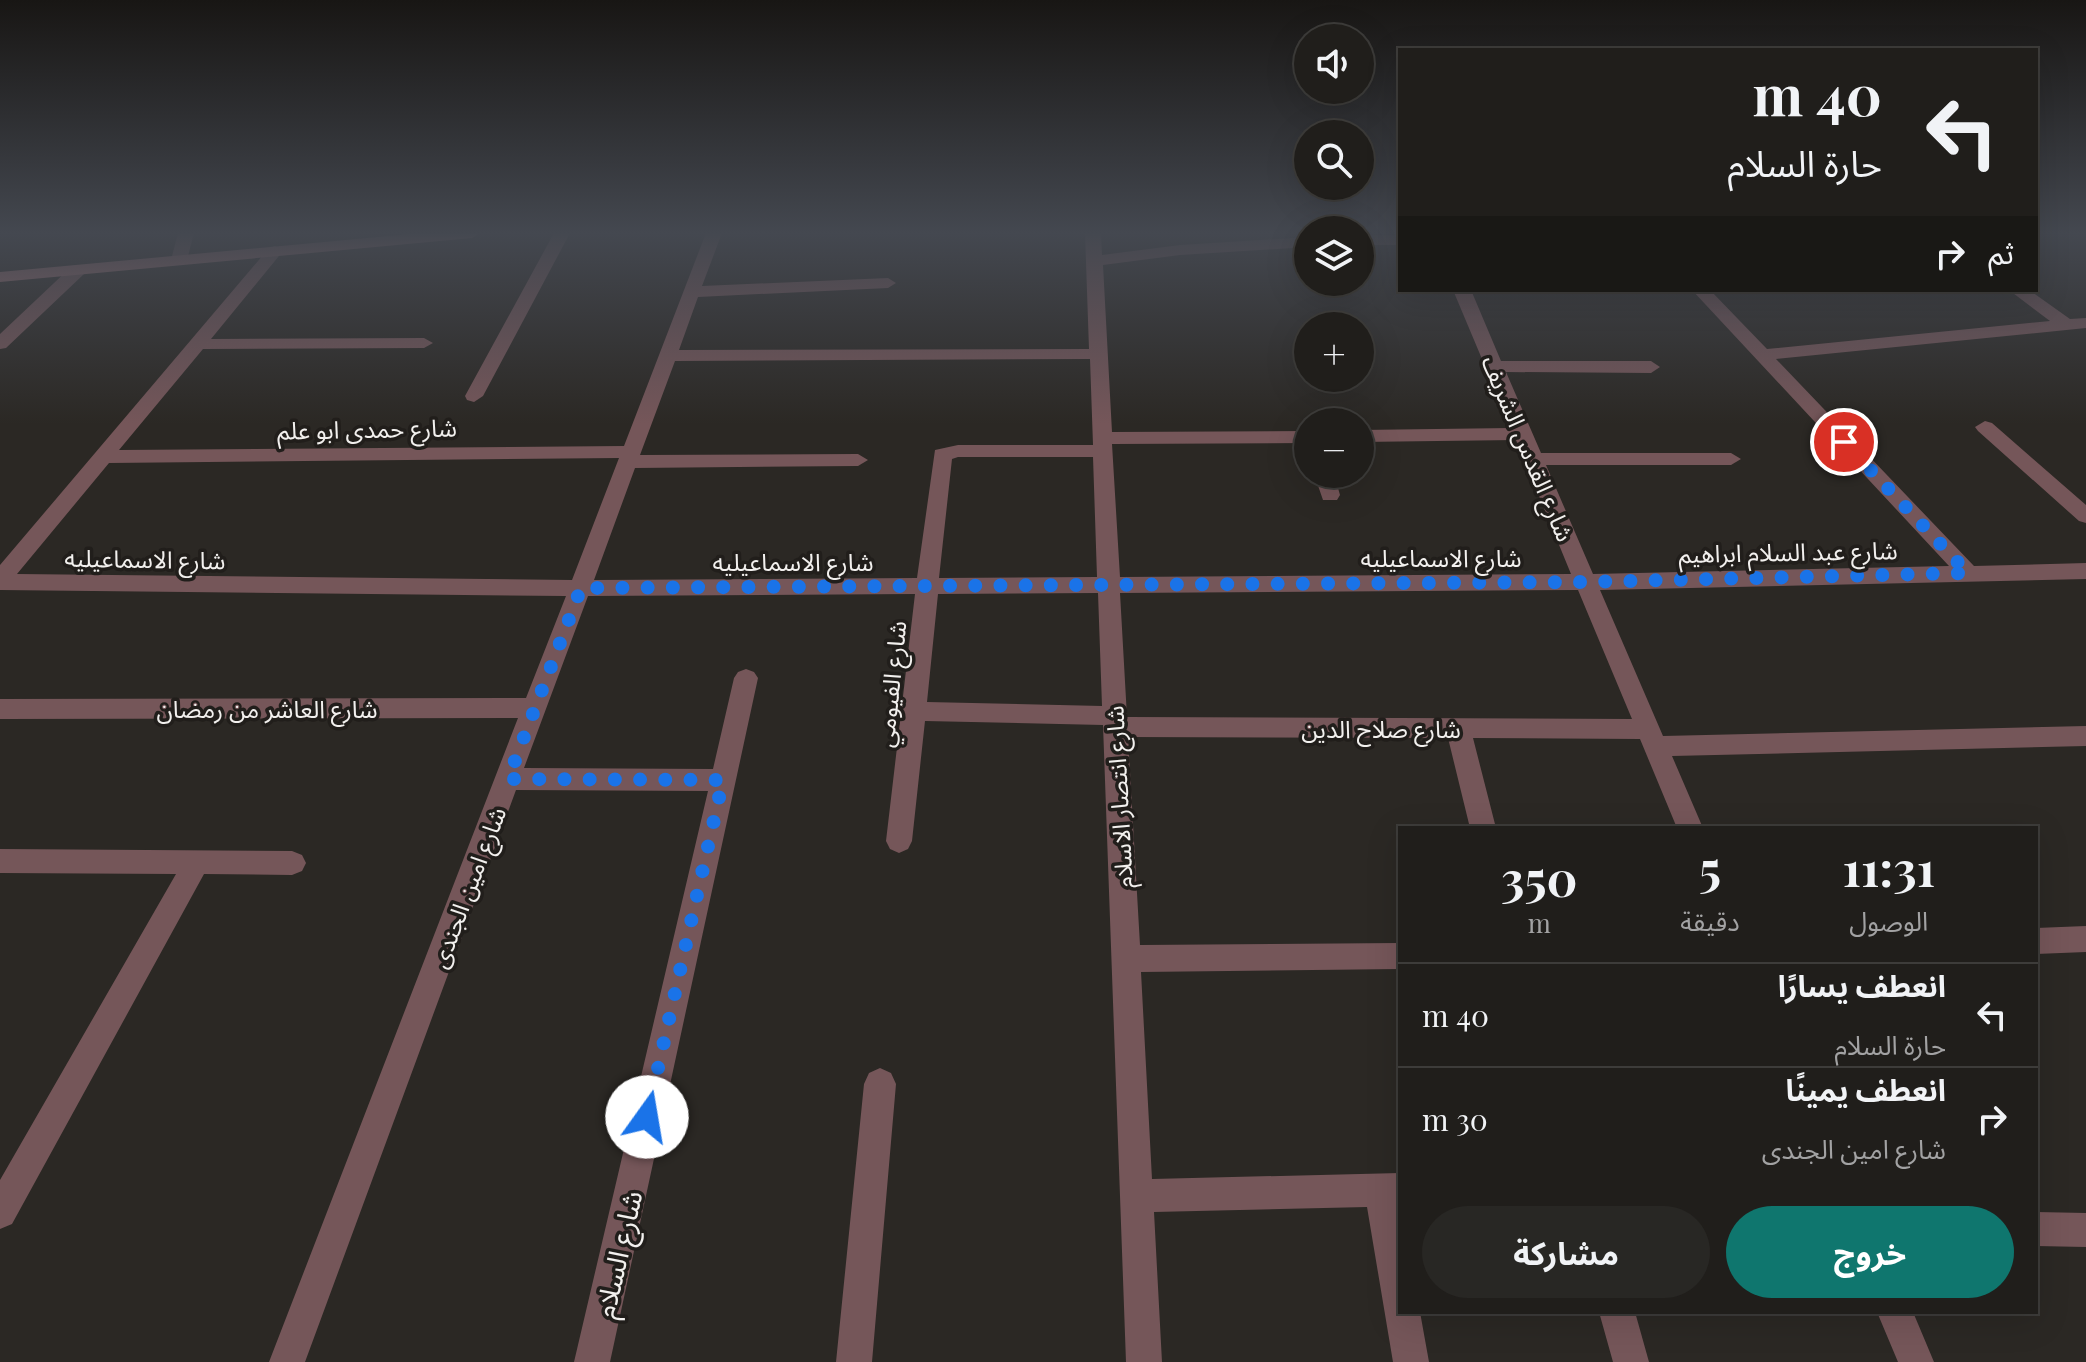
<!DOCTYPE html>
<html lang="ar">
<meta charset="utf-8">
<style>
body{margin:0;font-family:"Playfair Display","Noto Sans Arabic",serif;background:#282724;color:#f1f3f6;direction:rtl;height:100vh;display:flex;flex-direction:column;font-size:30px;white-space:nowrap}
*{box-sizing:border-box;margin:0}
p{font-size:26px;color:#a2a2a3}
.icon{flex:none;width:44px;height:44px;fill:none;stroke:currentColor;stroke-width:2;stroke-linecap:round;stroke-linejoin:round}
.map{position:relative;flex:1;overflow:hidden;direction:ltr}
.sheet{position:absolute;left:1398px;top:826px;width:640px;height:488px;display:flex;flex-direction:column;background:#201e1b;border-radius:0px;box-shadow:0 8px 32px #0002,0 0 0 2px #3d3c3a;direction:rtl}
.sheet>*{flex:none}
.top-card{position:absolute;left:1398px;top:48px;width:640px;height:244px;border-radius:0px;box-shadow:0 8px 32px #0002,0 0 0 2px #3d3c3a;direction:rtl;background:#201e1b;color:#f1f3f6;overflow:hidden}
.tools{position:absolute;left:1294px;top:24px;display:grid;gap:16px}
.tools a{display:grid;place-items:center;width:80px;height:80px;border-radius:50%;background:#201e1b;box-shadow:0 8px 32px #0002,0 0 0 2px #3d3c3a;font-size:40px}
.pin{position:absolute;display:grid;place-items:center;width:68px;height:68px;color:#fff;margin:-34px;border:4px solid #fff;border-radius:50%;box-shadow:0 2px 8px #0007}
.me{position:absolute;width:88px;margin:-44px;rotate:13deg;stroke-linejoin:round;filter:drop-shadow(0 0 6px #0008)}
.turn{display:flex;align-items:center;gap:28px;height:168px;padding:0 24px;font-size:36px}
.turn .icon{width:104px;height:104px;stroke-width:2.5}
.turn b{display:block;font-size:56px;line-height:68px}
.then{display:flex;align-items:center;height:76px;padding:0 24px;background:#0003;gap:16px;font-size:30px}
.eta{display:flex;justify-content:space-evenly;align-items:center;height:136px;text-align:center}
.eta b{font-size:48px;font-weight:700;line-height:56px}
.button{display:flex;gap:16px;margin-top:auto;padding:16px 24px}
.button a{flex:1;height:92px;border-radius:48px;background:#0f766e;color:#fff;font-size:32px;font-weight:700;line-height:92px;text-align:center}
.button a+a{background:#282724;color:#f1f3f6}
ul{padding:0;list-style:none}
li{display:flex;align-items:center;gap:24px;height:104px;padding:0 24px;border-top:2px solid #3d3c3a}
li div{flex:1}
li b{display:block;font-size:30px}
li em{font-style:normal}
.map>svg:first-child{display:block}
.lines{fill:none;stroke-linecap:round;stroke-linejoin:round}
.street{fill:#755659;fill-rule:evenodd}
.secondary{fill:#a07074;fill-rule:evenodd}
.route{stroke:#1a73e8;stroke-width:14;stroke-dasharray:0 25.2}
.labels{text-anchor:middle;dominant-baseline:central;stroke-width:7;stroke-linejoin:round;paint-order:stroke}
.street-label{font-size:24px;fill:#f2f0ee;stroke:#211e1b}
.near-street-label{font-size:28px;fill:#f2f0ee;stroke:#211e1b}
</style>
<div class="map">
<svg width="2086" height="1362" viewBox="0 0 2086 1362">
<rect width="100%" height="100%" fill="#2b2824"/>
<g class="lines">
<path class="street" d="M 178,233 L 194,233 L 187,260 L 179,265 L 171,260 Z
M 554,233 L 570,233 L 483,396 L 474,402 L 467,400 L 465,396 Z
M 706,233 L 722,233 L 702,286 L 888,278 L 896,283 L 888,288 L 698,297 L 679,350 L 1089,349 L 1085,233 L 1101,233 L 1102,255 L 1180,245 L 1308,237 L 1308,247 L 1180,255 L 1103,265 L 1112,432 L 1308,431 L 1308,443 L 1112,444 L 1120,577 L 1571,574 L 1516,440 L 1360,442 L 1360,430 L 1511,428 L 1453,290 L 1471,290 L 1501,361 L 1651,361 L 1660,367 L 1651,373 L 1506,372 L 1541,453 L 1731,453 L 1741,459 L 1731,465 L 1546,465 L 1593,574 L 1949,566 L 1692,290 L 1710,290 L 1767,349 L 2050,321 L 2009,290 L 2029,290 L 2070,319 L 2086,318 L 2086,328 L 1776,359 L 1974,566 L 2086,563 L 2086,579 L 1600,590 L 1663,736 L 2086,726 L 2086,746 L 1672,756 L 1703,828 L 1677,828 L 1640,739 L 1473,738 L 1496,828 L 1470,828 L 1448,738 L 1128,737 L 1140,945 L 1400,943 L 1400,969 L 1141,972 L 1152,1179 L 1400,1173 L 1400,1312 L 1420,1312 L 1429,1362 L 1393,1362 L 1367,1207 L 1154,1212 L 1162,1362 L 1126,1362 L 1103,725 L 925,721 L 912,841 L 908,849 L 899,853 L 890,849 L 886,841 L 915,594 L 588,596 L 524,768 L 713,769 L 734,678 L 738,672 L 746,669 L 754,672 L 758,678 L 610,1362 L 574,1362 L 708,791 L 516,790 L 305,1362 L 269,1362 L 518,718 L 0,719 L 0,699 L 526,698 L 566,596 L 0,590 L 0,565 L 269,248 L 275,246 L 283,251 L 211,339 L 424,338 L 433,343 L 424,348 L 203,349 L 119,450 L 624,446 ZM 1090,359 L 1093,445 L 958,445 L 935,450 L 917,578 L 594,580 L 635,468 L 858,466 L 868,460 L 858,454 L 640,455 L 675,361 ZM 958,457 L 1093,457 L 1097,577 L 939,578 L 952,459 ZM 619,458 L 572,580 L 17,574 L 109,463 ZM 1578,590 L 1632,719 L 1127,717 L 1120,593 ZM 1098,593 L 1102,706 L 927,702 L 938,594 Z
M 1360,235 L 1400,235 L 1400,245 L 1360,245 Z
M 78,265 L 86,270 L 84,274 L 6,348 L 0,349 L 0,334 L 72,266 Z
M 1985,421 L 1992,423 L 2086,505 L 2086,523 L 2079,521 L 1978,431 L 1975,427 Z
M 1314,474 L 1334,474 L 1340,495 L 1337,500 L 1323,500 Z
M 0,849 L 292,851 L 302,855 L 306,863 L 302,871 L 292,875 L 204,874 L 12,1224 L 0,1229 L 0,1180 L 176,874 L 0,873 Z
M 2086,926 L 2086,952 L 2036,954 L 2036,928 Z
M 880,1068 L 891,1073 L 896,1084 L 872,1362 L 836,1362 L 864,1084 L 869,1073 Z
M 2036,1212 L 2086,1213 L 2086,1247 L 2036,1246 Z
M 1599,1312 L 1635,1312 L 1649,1362 L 1613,1362 Z
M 1877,1312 L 1913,1312 L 1934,1362 L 1898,1362 Z"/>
<path class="secondary" d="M 421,233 L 480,233 L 472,238 L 0,282 L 0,272 Z"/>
</g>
<linearGradient id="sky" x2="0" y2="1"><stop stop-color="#181614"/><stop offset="0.55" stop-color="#444850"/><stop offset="1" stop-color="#444850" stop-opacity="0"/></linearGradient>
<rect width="2086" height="424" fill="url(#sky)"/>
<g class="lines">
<path class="route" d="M 647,1117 L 723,780 L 508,779 L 581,588 L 1586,582 L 1968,573 L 1844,442"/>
</g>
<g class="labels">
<g class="street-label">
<text transform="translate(367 428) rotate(-1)">شارع حمدى ابو علم</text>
<text transform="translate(1529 448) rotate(67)">شارع القدس الشريف</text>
<text transform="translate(1788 551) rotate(-1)">شارع عبد السلام ابراهيم</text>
<text x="1441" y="557">شارع الاسماعيليه</text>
<text transform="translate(145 558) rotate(1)">شارع الاسماعيليه</text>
<text x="793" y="561">شارع الاسماعيليه</text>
<text transform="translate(890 684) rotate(-84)">شارع الفيومي</text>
<text x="267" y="708">شارع العاشر من رمضان</text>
<text x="1381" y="728">شارع صلاح الدين</text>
<text transform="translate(1118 797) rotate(-93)">شارع انتصار الاسلام</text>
<text transform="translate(467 887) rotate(-69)">شارع امين الجندى</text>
</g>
<g class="near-street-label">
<text transform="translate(617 1254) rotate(-77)">شارع السلام</text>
</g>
</g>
</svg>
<div class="tools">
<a><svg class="icon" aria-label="sound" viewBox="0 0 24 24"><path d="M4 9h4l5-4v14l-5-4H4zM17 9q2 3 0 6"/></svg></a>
<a><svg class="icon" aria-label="search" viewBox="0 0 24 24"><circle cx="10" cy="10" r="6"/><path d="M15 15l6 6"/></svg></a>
<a><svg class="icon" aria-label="layers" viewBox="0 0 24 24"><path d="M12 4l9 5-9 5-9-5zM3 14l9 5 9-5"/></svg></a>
<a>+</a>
<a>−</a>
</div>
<div class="pin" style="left:1844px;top:442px;background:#d93025"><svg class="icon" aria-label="arrive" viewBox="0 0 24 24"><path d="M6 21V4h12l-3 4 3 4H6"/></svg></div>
<svg class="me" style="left:647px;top:1117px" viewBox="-20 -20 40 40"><circle r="19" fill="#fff"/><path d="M0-13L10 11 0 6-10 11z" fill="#1a73e8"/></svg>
<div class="top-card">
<div class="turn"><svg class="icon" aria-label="left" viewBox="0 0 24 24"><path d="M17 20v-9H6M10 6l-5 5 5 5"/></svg><div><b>40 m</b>حارة السلام</div></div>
<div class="then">ثم<svg class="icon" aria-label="right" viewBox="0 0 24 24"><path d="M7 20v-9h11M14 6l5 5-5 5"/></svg></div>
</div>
<section class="sheet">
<div class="eta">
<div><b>11:31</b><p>الوصول</p></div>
<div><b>5</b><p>دقيقة</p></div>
<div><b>350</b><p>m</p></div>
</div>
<ul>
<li><svg class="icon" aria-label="left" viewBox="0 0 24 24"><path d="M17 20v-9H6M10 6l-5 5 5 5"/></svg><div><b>انعطف يسارًا</b><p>حارة السلام</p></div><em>40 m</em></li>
<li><svg class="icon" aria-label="right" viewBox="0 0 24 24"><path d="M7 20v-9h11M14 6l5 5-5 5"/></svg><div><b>انعطف يمينًا</b><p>شارع امين الجندى</p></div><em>30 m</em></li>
</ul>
<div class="button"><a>خروج</a><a>مشاركة</a></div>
</section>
</div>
